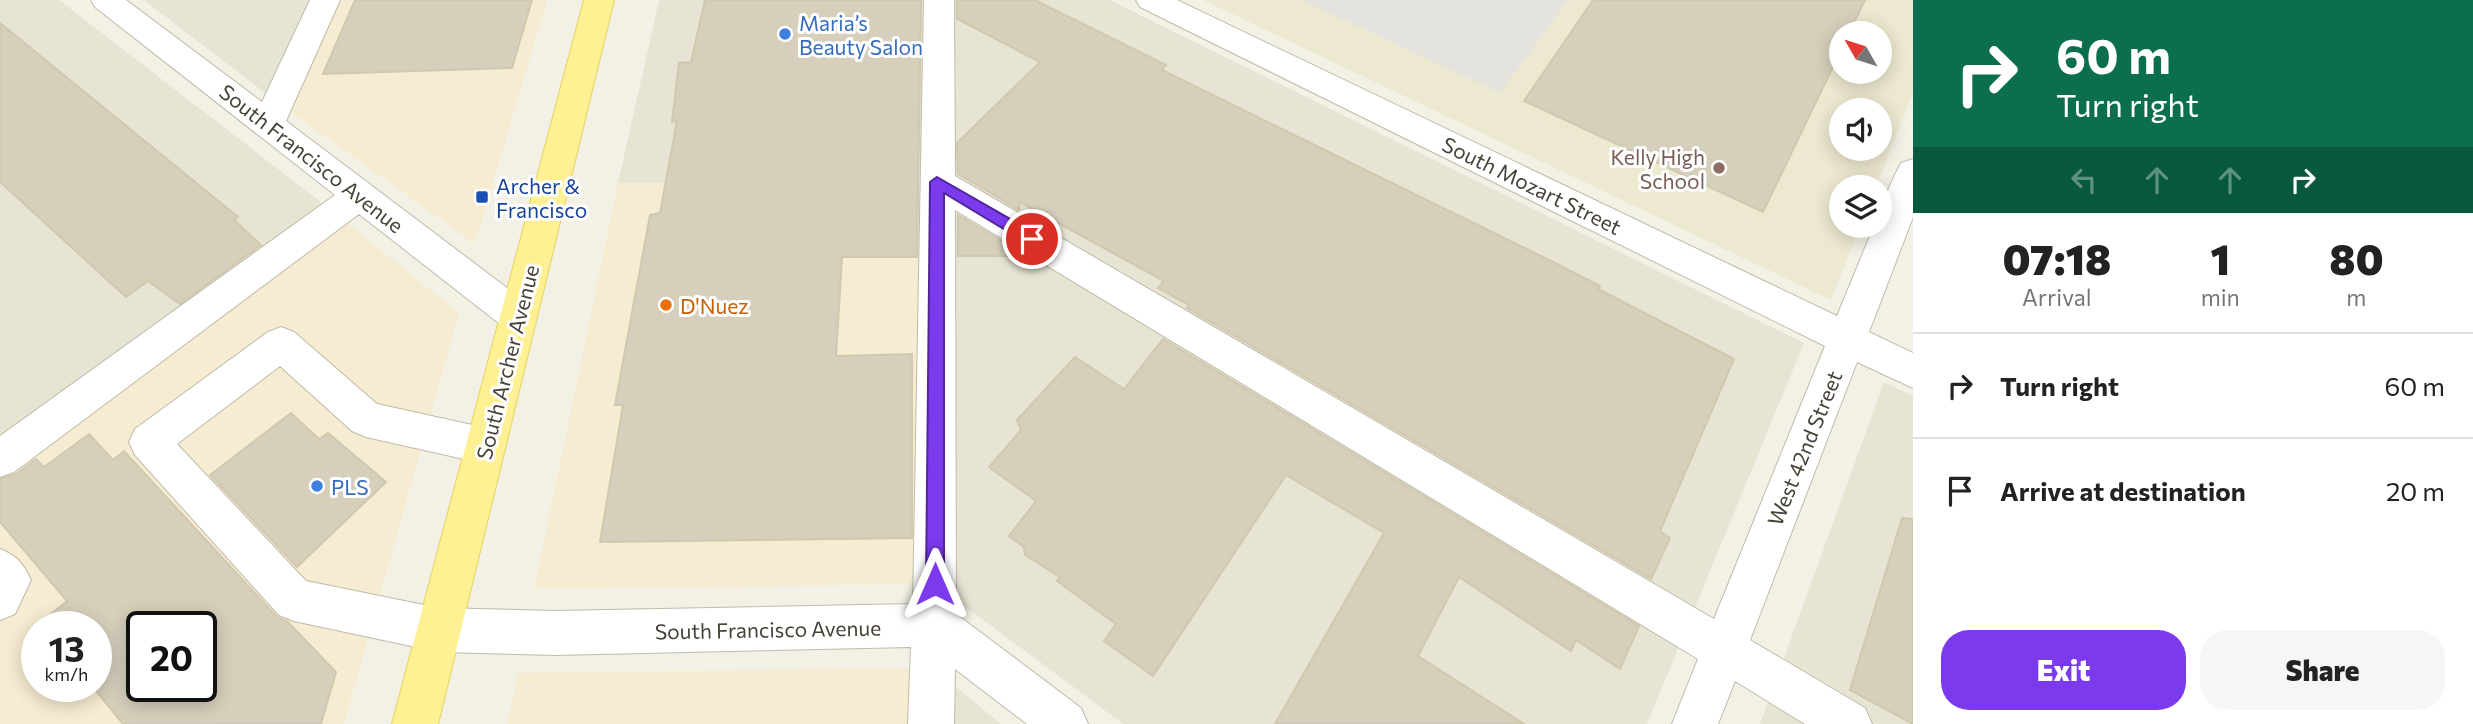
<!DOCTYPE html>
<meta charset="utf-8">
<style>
body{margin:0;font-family:Commissioner,sans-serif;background:#f6f6f6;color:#222;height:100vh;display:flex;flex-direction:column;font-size:26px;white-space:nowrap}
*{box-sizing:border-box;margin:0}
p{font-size:23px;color:#767676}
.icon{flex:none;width:38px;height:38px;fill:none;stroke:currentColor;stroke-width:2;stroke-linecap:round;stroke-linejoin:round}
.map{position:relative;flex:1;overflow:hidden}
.sheet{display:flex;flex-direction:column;background:#fff;width:560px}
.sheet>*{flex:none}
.hud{background:#0b6e4f;color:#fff;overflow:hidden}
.needle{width:46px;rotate:309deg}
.tools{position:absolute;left:1829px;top:21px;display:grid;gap:14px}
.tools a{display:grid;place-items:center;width:63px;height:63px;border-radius:50%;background:#fff;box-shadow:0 4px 18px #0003;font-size:35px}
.speed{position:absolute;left:21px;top:611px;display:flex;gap:14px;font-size:35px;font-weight:700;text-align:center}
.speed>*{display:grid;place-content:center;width:91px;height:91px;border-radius:50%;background:#fff;box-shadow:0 4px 18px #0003;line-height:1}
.speed small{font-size:18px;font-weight:400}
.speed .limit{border:4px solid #111;border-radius:10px;background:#fff;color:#111}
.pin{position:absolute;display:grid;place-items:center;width:60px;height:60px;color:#fff;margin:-30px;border:4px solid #fff;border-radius:50%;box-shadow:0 2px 7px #0007}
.me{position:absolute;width:77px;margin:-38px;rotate:0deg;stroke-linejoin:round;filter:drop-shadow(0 0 5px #0008)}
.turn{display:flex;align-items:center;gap:24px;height:147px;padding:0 28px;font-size:32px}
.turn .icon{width:91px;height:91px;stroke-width:2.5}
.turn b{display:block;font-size:49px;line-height:60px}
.lanes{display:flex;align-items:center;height:66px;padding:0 28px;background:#0003;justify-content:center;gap:35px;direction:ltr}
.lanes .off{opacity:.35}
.eta{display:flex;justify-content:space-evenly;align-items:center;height:119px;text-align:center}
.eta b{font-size:42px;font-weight:800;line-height:49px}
.action{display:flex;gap:14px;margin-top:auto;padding:14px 28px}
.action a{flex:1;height:80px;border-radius:28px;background:#7c3aed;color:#fff;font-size:28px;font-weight:800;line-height:80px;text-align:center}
.action a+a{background:#f6f6f6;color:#222}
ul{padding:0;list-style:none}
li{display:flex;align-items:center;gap:21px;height:105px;padding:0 28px;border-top:2px solid #e0e0e0}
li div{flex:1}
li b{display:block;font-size:26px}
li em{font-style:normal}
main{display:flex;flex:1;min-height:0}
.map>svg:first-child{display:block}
.residential{fill:#e7e4d4}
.commercial{fill:#f6ecd1;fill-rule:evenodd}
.education{fill:#ede9d0;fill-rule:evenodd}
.parking{fill:#e4e3de}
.building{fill:#d5cfbb;stroke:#d0c8af;stroke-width:2;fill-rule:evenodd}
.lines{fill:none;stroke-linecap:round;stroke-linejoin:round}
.minor-casing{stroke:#bfbba9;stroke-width:2}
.major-casing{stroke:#e5d262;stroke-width:2}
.minor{fill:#fff;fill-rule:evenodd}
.major{fill:#fff193;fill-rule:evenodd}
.route{fill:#7c3aed;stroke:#51269a;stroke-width:2}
.shop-dot{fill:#3f7fe0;stroke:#fff;stroke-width:2.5}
.education-dot{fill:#8d6e63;stroke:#fff;stroke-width:2.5}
.transit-dot{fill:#1a4fb4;stroke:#fff;stroke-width:2.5}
.food-dot{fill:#e8710a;stroke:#fff;stroke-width:2.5}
.labels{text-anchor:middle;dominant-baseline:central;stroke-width:6;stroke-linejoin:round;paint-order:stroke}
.shop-label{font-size:21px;fill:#366cbe;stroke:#fff;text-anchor:start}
.education-label{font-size:21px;fill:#785e54;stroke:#fff;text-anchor:end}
.street-label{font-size:21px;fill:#464235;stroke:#fff}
.transit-label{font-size:21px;fill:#164399;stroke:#fff;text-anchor:start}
.food-label{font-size:21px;fill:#c56008;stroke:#fff;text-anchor:start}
</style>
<main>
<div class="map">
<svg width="1913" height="724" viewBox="0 0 1913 724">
<rect width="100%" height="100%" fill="#f3f1e6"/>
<path class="residential" d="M 0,0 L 59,0 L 335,213 L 0,459 Z
M 144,0 L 325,0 L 278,103 Z
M 659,0 L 1110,0 L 1804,343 L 1647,724 L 1123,724 L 935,584 L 618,183 Z
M 1884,382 L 1913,396 L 1913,724 L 1760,724 Z
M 933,668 L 1001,724 L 931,724 Z"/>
<path class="commercial" d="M 325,0 L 547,0 L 475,244 L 278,103 Z
M 937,182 L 935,584 L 534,589 L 618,183 Z
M 335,213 L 459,313 L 344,724 L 0,724 L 0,459 ZM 37,626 L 96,626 L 96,686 L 37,686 ZM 142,626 L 201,626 L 201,686 L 142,686 Z
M 933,668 L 931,724 L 507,724 L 518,673 Z"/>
<path class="education" d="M 1203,0 L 1913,0 L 1913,93 L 1876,187 L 1841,187 L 1841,226 L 1860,226 L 1831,300 ZM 1841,33 L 1880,33 L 1880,72 L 1841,72 ZM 1841,110 L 1880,110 L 1880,149 L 1841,149 Z"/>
<path class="parking" d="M 1301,0 L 1568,0 L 1500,93 Z"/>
<path class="building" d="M 355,0 L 532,0 L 512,68 L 323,74 Z
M 705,0 L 921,0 L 917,257 L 842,257 L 836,356 L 912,354 L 912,538 L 600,542 L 623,405 L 615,405 L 650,215 L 660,213 L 677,121 L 672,122 L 679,63 L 691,62 Z
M 957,0 L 1035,0 L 1166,65 L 1162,70 L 1545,258 L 1600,286 L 1598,289 L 1734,359 L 1660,531 L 1670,538 L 1651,579 L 1187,308 L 1189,305 L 1158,288 L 1164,281 L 1020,202 L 1019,210 L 958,174 L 957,143 L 1040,62 L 957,19 Z
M 1593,0 L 1865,0 L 1849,33 L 1841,33 L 1841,50 L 1763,212 L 1524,101 Z
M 0,23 L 238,217 L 234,220 L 261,245 L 180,304 L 148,281 L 126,297 L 0,182 Z
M 958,215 L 1013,248 L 1012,256 L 958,256 Z
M 1163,339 L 1639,626 L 1620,669 L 1576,640 L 1571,651 L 1459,577 L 1418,656 L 1524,724 L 1275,724 L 1384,533 L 1286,475 L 1153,676 L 1104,641 L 1116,624 L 1057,581 L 1060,577 L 1025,555 L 1024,547 L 1009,536 L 1036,501 L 989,467 L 1021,430 L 1017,420 L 1075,357 L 1124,389 Z
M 291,413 L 319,439 L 328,433 L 386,482 L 297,567 L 210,475 Z
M 89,434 L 113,460 L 124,451 L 277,617 L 287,621 L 336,672 L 321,724 L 123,724 L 92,686 L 96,686 L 96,626 L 42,626 L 40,623 L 67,601 L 0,522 L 0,479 L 16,474 L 36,459 L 44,467 ZM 142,626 L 201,626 L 201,686 L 142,686 Z
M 1902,518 L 1913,519 L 1913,724 L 1850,690 Z"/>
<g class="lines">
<g class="minor-casing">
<path id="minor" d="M 91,0 L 126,0 L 262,102 L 310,0 L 340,0 L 286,121 L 531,306 L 537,317 L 531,328 L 518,333 L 505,328 L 359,214 L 14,472 L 0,477 L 0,436 L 335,195 L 95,7 Z
M 924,0 L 954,0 L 955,176 L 1714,619 L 1825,346 L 1140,7 L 1136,0 L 1177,0 L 1837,316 L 1874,226 L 1880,226 C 1880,204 1891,182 1901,163 L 1913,159 L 1913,217 L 1869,332 L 1913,353 L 1913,388 L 1857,362 L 1750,640 L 1865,708 L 1872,724 L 1805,724 L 1735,681 L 1718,724 L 1672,724 L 1698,659 L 955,210 L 956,614 L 1081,708 L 1088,724 L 1027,724 L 955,669 L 954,724 L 908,724 L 911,647 L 556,655 L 439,652 L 294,621 L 279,615 L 135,455 L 129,442 L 135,429 L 268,332 L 281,327 L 294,332 L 377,404 L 486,428 L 500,433 L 506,446 L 500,459 L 486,464 L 366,437 L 352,431 L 280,366 L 177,444 L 306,581 L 439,608 L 556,611 L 913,604 Z
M 0,549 C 17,556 23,563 31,580 L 15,614 L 0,620 Z"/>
</g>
<g class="major-casing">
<path id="major" d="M 584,0 L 614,0 L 438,724 L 392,724 Z"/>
</g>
<use href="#minor" class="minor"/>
<use href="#major" class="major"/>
</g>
<path class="route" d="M 937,177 L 1038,235 L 1040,239 L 1038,243 L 1027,243 L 944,193 L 944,584 L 941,590 L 935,592 L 929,590 L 926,584 L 930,182 Z"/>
<g class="shop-dot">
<circle cx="785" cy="34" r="7"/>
<circle cx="317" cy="486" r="7"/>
</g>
<circle class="education-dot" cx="1719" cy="168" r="7"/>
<rect class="transit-dot" x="475" y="190" width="14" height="14" rx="3.5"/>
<circle class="food-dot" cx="666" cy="305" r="7"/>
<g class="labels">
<g class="shop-label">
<text x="799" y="22">Maria’s<tspan x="799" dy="24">Beauty Salon</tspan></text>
<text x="331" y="486">PLS</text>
</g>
<g class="education-label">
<text x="1705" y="156">Kelly High<tspan x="1705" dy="24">School</tspan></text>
</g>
<g class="street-label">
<text transform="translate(312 158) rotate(38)">South Francisco Avenue</text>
<text transform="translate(1532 185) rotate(26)">South Mozart Street</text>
<text transform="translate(507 362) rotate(-76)">South Archer Avenue</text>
<text transform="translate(1804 448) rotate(-68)">West 42nd Street</text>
<text transform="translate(768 629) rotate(-1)">South Francisco Avenue</text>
</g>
<g class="transit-label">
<text x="496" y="185">Archer &amp;<tspan x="496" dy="24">Francisco</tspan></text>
</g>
<g class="food-label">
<text x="680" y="305">D'Nuez</text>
</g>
</g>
</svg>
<div class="tools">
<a><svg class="needle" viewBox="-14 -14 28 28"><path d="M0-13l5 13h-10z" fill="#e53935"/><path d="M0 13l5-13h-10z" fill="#767676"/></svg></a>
<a><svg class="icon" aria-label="sound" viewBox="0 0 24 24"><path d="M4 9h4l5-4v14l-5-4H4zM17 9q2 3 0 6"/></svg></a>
<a><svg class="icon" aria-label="layers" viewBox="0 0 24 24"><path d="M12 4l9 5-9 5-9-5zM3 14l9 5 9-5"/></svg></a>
</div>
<div class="speed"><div>13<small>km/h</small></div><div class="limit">20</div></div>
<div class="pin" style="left:1032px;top:239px;background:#d93025"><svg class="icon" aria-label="arrive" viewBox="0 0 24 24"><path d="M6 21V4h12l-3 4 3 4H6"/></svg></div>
<svg class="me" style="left:935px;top:584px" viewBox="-20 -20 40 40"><path d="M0-17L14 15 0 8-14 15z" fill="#7c3aed" stroke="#fff" stroke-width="4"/></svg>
</div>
<section class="sheet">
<div class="hud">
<div class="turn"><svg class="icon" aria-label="right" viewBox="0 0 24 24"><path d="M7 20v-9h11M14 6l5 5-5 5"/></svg><div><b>60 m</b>Turn right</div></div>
<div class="lanes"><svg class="icon off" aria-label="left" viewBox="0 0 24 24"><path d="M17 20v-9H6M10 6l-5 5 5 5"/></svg><svg class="icon off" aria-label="ahead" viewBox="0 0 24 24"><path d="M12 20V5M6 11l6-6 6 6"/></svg><svg class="icon off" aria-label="ahead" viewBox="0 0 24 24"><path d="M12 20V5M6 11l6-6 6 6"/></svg><svg class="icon" aria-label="right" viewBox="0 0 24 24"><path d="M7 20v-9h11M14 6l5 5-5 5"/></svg></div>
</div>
<div class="eta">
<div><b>07:18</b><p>Arrival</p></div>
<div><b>1</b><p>min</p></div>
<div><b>80</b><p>m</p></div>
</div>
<ul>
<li><svg class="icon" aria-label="right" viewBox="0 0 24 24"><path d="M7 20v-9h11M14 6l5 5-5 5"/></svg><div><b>Turn right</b></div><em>60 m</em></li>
<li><svg class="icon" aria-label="arrive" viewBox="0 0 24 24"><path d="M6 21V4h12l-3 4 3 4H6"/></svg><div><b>Arrive at destination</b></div><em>20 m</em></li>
</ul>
<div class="action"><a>Exit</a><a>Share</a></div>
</section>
</main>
